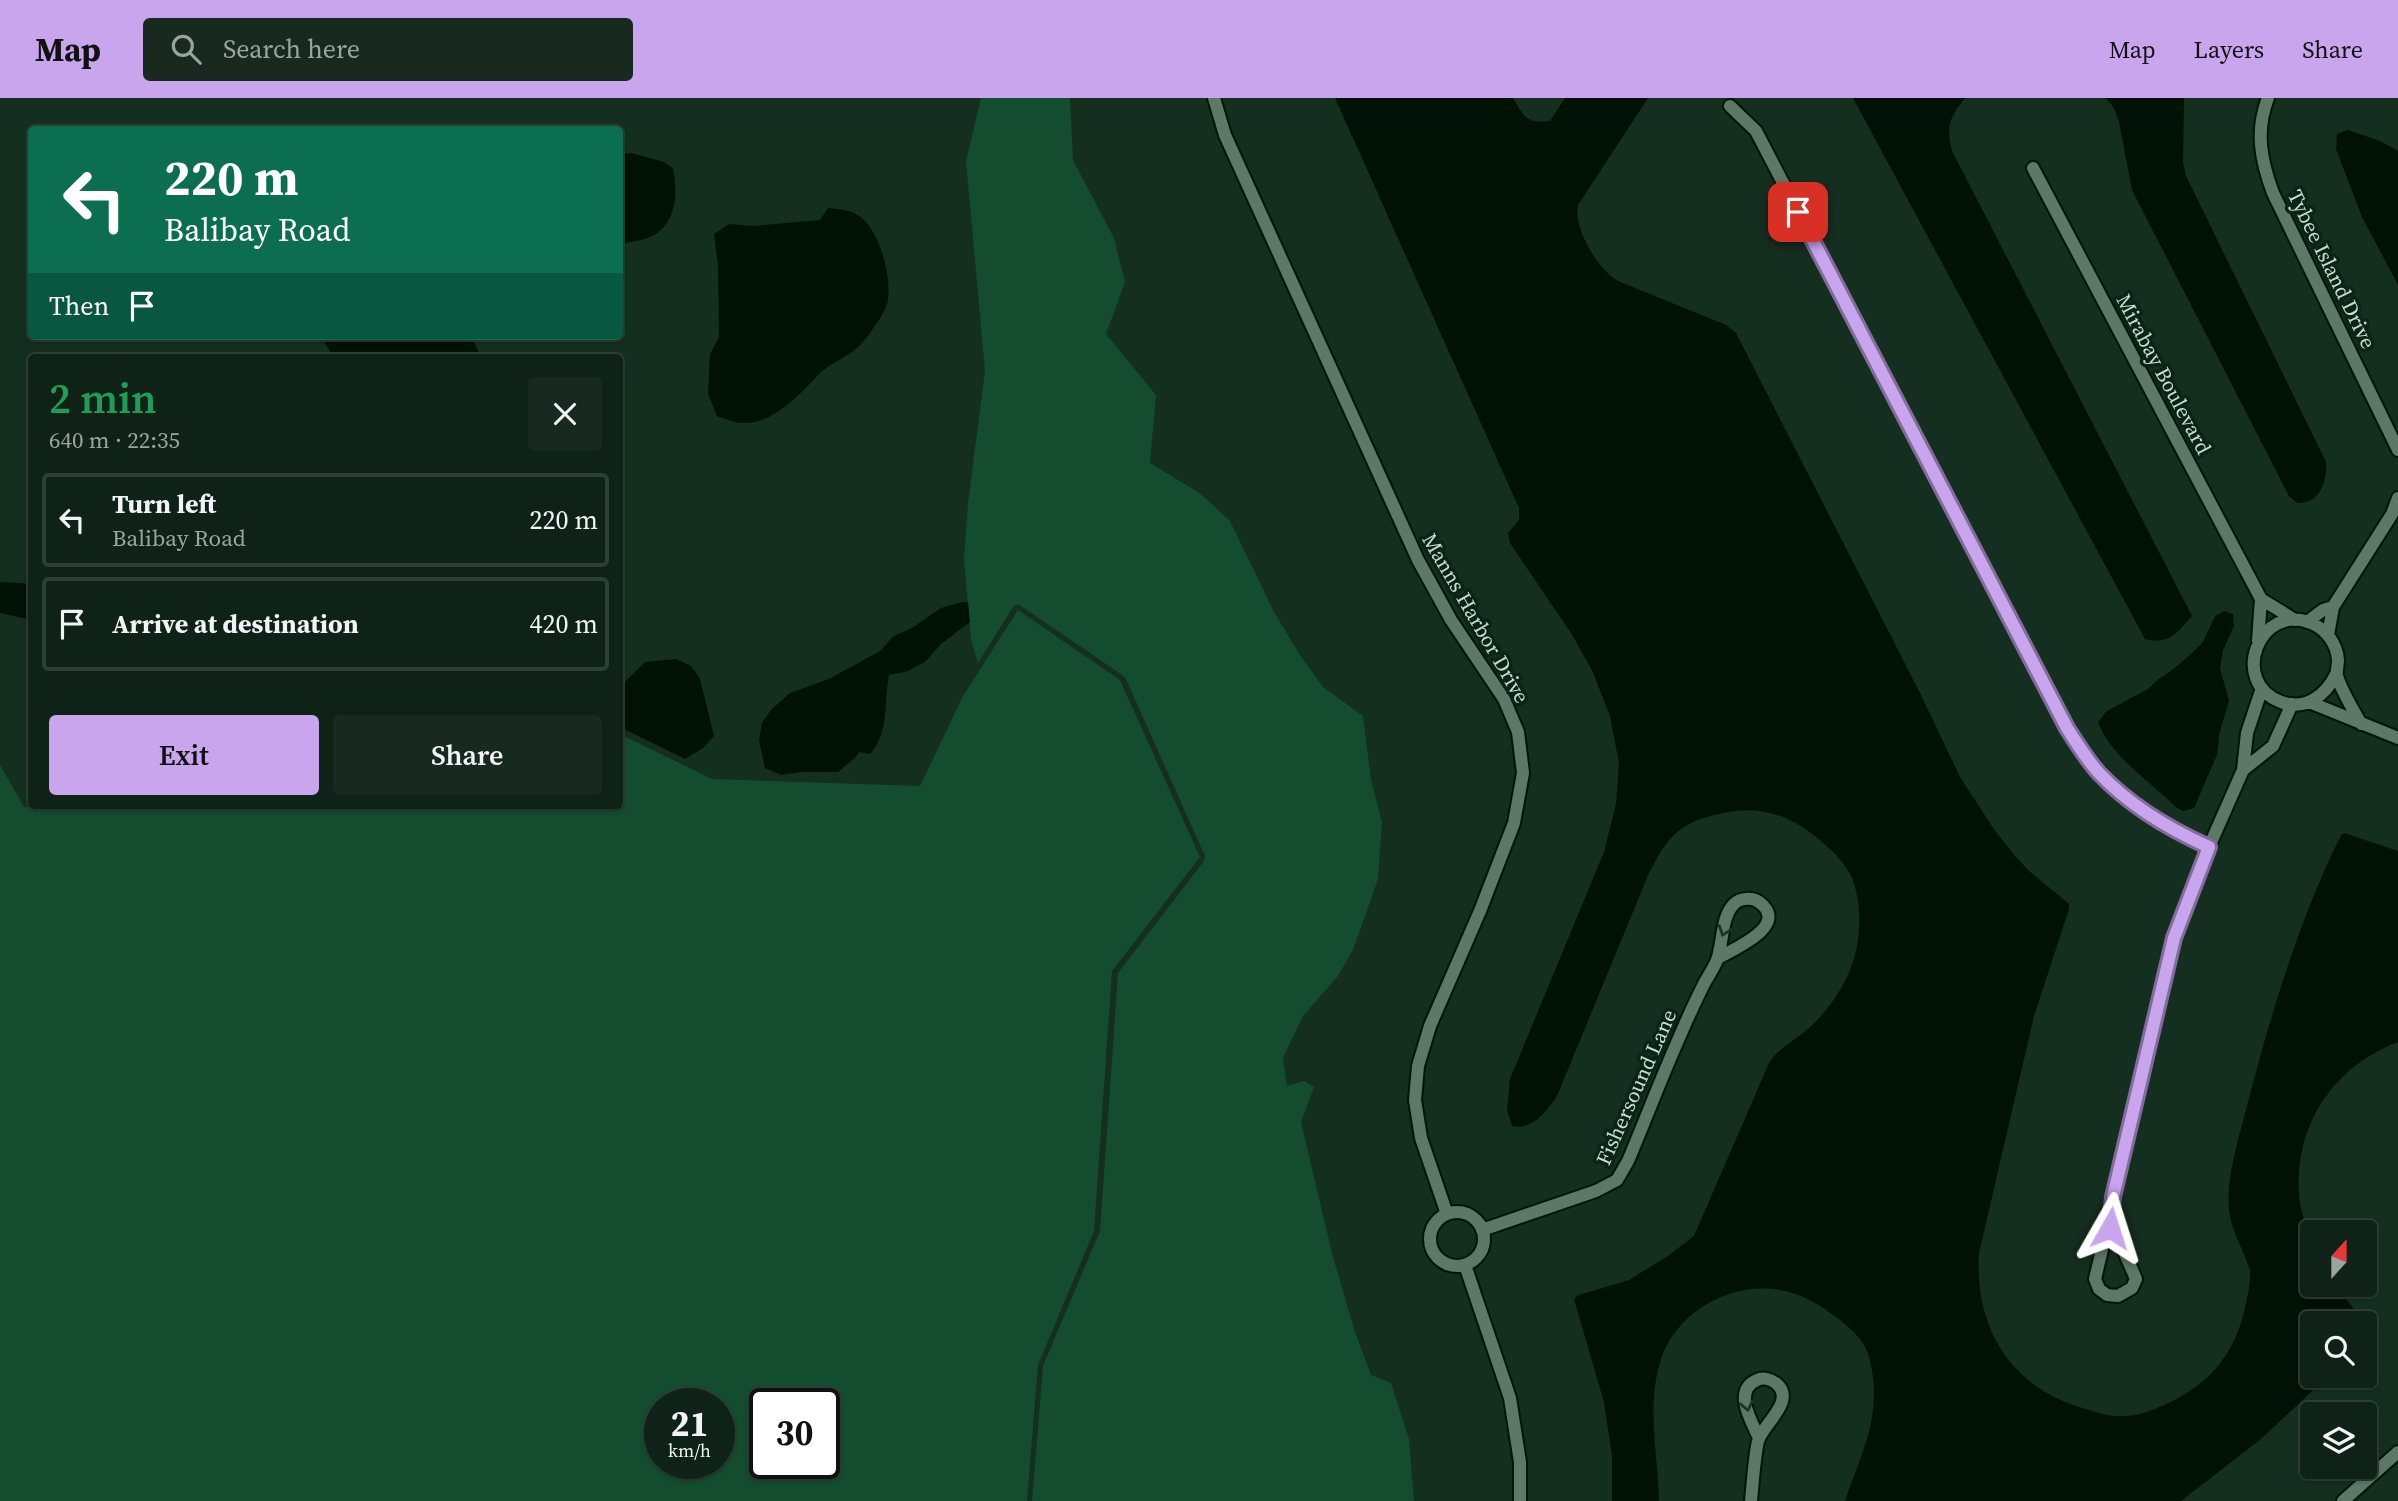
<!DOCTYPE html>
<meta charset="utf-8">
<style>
body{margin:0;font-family:"Source Serif 4",serif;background:#182a20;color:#f1f3f6;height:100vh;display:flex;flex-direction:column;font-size:26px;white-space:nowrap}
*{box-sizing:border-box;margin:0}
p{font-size:23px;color:#9ba4a1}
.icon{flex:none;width:38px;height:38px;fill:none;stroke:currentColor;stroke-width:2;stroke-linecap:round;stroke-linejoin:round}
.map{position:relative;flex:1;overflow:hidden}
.sheet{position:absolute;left:28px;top:256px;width:595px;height:455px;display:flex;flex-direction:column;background:#0f2217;border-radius:7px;box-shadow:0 2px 5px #0004,0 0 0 2px #2f3f36}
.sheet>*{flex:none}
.banner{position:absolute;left:28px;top:28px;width:595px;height:214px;border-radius:7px;box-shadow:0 2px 5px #0004,0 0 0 2px #2f3f36;background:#0b6e4f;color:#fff;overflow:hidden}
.needle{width:46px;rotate:21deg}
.fabs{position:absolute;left:2300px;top:1122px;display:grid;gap:14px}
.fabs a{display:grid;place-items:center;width:77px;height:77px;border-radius:7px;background:#0f2217;box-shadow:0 2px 5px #0004,0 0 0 2px #2f3f36;font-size:35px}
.speed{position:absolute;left:644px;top:1290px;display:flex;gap:14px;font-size:35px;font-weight:700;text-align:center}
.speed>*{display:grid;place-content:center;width:91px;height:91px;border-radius:50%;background:#0f2217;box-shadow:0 2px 5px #0004,0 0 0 2px #2f3f36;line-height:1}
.speed small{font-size:18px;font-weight:400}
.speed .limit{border:4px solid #111;border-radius:10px;background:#fff;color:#111}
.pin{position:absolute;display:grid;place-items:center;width:60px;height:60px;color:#fff;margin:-30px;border-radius:14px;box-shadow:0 4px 10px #0006}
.me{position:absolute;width:77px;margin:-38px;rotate:6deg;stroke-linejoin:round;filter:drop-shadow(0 0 5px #0008)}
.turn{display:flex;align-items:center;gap:24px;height:147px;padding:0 21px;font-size:32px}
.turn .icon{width:91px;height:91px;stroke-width:2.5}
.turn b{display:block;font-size:49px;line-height:60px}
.then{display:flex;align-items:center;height:66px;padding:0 21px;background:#0003;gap:14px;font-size:26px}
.round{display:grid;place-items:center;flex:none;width:74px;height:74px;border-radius:7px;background:#182a20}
.overview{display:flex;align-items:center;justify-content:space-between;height:119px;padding:0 21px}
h1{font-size:42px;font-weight:600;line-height:52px;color:#1e9e55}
.cta{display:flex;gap:14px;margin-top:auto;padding:14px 21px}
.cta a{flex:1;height:80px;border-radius:7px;background:#c9a5ee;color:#111;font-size:28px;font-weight:600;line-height:80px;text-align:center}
.cta a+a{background:#182a20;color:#f1f3f6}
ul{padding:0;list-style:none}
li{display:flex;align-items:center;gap:21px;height:94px;margin:0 14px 10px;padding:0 7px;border:4px solid #2f3f36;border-radius:7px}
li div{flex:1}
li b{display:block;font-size:26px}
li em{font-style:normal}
header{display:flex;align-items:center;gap:42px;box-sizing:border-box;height:98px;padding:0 35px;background:#c9a5ee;color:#111}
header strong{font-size:33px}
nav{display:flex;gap:38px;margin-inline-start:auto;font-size:24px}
.search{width:490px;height:63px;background:#182a20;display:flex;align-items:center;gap:18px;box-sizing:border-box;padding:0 24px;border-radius:7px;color:#9ba4a1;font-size:26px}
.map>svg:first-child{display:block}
.green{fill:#144c2f;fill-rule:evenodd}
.water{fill:#001205}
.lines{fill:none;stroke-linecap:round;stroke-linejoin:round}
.minor-casing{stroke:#001608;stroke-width:16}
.minor{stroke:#5c7866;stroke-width:12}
.oneway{stroke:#1a3526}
.route-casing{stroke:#836b9b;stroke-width:18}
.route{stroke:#c9a5ee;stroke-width:12}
.labels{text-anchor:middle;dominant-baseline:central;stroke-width:7;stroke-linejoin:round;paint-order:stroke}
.street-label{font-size:21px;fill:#cbdad0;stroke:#0a2416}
</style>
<header>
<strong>Map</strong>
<div class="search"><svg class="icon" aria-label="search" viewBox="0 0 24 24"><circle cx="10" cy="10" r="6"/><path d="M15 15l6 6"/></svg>Search here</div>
<nav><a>Map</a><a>Layers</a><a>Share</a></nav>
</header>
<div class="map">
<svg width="2398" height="1403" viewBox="0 0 2398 1403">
<rect width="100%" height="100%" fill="#142e1f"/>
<path class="green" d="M 981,0 L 1070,0 L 1073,62 L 1114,140 L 1125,184 L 1106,236 L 1156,297 L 1150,365 L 1201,396 L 1230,423 L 1274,514 L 1298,554 L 1323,589 L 1363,618 L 1371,682 L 1382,724 L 1378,781 L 1353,852 L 1338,878 L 1303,918 L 1283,960 L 1287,988 L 1304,983 L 1314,989 L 1301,1024 L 1333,1159 L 1355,1234 L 1371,1277 L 1391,1285 L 1409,1341 L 1414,1403 L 1032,1403 L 1043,1268 L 1100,1133 L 1118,875 L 1204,763 L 1205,758 L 1125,579 L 1018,506 L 1013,509 L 978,565 L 971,541 L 964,461 L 968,405 L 985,273 L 966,63 Z
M 1018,512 L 1120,582 L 1200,759 L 1112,873 L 1094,1133 L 1038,1267 L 1027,1403 L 0,1403 L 0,667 L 24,709 L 191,710 L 192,707 L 620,707 L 620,636 L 712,681 L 920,688 L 963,598 ZM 660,1306 L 719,1306 L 719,1365 L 660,1365 ZM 765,1306 L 824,1306 L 824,1365 L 765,1365 Z"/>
<path class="water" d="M 1335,0 L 1513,0 C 1524,19 1527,26 1550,23 L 1565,0 L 1648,0 L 1578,107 C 1573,130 1598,172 1618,183 L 1726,227 L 1736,235 L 1920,595 L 1960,679 L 1993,730 L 2015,758 L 2029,773 L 2069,806 L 2069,811 L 2034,918 L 1979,1155 C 1974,1231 2012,1291 2086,1311 C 2098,1315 2111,1319 2123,1318 C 2138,1318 2151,1313 2164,1307 C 2206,1289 2233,1259 2244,1214 C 2247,1200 2251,1187 2250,1172 C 2244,1153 2231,1132 2229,1112 C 2226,1080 2239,1039 2247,1008 C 2271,915 2299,822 2341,737 L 2344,735 L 2398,753 L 2398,944 C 2333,969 2295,1026 2299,1096 C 2300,1115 2308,1130 2312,1148 C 2314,1160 2312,1175 2312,1186 L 2336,1187 L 2364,1225 L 2312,1225 L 2312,1278 L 2328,1278 L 2261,1341 L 2181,1403 L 1845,1403 C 1862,1353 1884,1315 1869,1259 C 1865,1242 1850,1230 1836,1219 C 1821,1208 1804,1197 1785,1193 C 1735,1181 1677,1212 1661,1261 C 1646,1308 1658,1355 1659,1403 L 1612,1403 L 1612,1358 L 1604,1304 L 1574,1201 L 1579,1197 L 1629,1182 L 1668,1158 L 1694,1138 L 1769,965 C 1778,950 1796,942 1809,930 C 1828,913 1845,888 1853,864 C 1861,839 1862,805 1852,780 C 1845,765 1834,754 1822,744 C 1792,717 1759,706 1719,716 C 1701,720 1685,725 1672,739 C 1662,749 1656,762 1649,775 L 1557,998 C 1547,1013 1532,1033 1512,1028 L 1507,1012 L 1510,981 L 1604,754 L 1616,706 L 1619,665 L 1610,618 L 1592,572 L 1571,535 L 1510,445 L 1508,435 L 1519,422 L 1519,410 Z
M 1853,0 L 1965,0 C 1949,21 1946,27 1952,53 L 2192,518 C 2177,535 2169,547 2145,541 Z
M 2106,0 L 2184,0 L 2183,65 L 2186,78 L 2326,364 C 2327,384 2320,406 2297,405 L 2289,398 L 2132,92 L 2119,24 L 2114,10 Z
M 2348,32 L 2380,43 L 2398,53 L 2398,187 L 2362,119 L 2336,51 L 2337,36 Z
M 631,55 L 664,64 L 673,70 C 677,92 678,120 657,135 C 646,143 632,143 620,146 L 620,56 Z
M 828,110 C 841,111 853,112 863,121 C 881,137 893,184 887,206 C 885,213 880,220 877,225 C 870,235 862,247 852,254 C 842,261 830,266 821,274 C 802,294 773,327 742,325 C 734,325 724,320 717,318 L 708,296 L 710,256 L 719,239 L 718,166 L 714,136 L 729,126 L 754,128 L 820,122 Z
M 320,238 L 471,238 L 481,259 L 334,259 Z
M 0,484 L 31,486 L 31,520 L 27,521 L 0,515 Z
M 962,504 L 968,504 L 970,524 L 941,546 L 926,563 L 908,573 L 889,577 C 884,604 889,636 870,656 L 859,654 L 855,660 L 838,674 L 800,674 L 781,677 L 765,670 L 759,642 L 762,625 L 771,612 L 790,595 L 829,581 L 880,553 L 894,538 L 912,530 L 941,510 Z
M 2224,513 L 2233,516 L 2234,528 L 2223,552 L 2220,570 L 2229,603 L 2219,637 L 2217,657 L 2194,710 L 2183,713 L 2177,710 C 2151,684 2111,659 2098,624 L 2107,613 L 2148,591 L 2160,580 L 2167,576 L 2189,558 L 2203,544 L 2215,518 Z
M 676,561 L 691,568 L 700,581 L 714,638 L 703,650 L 685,661 L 620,629 L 620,589 L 645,564 Z"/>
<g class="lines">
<g class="minor-casing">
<path id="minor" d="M 1214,0 L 1225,37 L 1418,462 L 1451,522 L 1504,601 L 1518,634 L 1523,675 L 1514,725 L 1480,813 L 1430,928 L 1418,968 L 1415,1002 L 1421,1040 L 1447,1116
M 2268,0 C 2255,33 2261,63 2273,95 L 2398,352
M 1730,8 L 1756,33 L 2067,630 C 2106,690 2144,720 2209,749
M 2033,70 L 2261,501 L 2295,522
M 2307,524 L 2323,512 L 2333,509
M 2328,537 L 2333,509 L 2392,416 L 2398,400
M 2258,543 L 2261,501
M 2336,576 C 2326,597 2306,613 2281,604 C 2228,584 2260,504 2311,525 C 2326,531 2337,546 2338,562 C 2338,568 2336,573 2337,578 C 2342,594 2353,611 2361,626
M 2309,604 L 2398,640
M 2243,672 L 2273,648 L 2292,606
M1430 1141a27 27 0 1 1 54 0a27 27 0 1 1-54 0Z
M 2110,1130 L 2120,1144 L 2136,1181 L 2132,1190 L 2118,1198 L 2107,1197 L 2099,1191 L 2095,1181 L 2104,1143 L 2110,1130 L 2113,1099 L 2174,840 L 2209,749 L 2243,672 L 2247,635 L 2262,590
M 1482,1132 L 1596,1093 L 1617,1082 L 1628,1063 C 1652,1006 1674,946 1702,890 C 1706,881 1713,872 1717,862 C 1723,846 1721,819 1734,806 C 1740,800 1752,799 1759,804 C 1791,827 1734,851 1718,860
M 1465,1167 L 1510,1300 L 1520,1364 L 1520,1403
M 1751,1403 C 1753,1383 1754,1362 1758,1343 C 1763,1326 1796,1303 1777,1286 C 1771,1281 1763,1279 1757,1282 C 1732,1293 1752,1324 1759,1340
M 2343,1403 L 2398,1354"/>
</g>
<use href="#minor" class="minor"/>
</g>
<defs><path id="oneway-chevron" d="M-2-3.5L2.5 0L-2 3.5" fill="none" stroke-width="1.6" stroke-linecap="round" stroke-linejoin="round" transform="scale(1.75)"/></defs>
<g class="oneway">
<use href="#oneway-chevron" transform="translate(1724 833) rotate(108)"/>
<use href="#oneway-chevron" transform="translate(1747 1308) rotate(78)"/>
</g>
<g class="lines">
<g class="route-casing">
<path id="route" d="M 1798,114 L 2067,630 C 2077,646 2087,662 2099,675 C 2130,708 2169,731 2209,749 L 2174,840 L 2113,1099 L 2110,1130"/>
</g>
<use href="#route" class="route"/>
</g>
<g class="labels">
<g class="street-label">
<text transform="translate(2332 171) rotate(64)">Tybee Island Drive</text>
<text transform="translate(2164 276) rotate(62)">Mirabay Boulevard</text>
<text transform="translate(1476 520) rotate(60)">Manns Harbor Drive</text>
<text transform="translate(1636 989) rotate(-66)">Fishersound Lane</text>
</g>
</g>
</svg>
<div class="fabs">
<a><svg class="needle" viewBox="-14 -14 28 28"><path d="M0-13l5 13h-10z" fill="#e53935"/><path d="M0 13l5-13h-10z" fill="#9ba4a1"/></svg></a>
<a><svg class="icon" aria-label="search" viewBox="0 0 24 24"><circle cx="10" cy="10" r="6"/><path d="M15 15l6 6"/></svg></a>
<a><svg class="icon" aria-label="layers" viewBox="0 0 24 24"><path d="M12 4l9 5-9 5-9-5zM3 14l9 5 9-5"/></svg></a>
</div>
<div class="speed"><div>21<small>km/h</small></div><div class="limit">30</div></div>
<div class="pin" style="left:1798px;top:114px;background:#d93025"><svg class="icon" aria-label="arrive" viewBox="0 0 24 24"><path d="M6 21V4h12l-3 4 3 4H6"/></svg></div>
<svg class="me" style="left:2110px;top:1130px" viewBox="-20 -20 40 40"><path d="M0-17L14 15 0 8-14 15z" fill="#c9a5ee" stroke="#fff" stroke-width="4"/></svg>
<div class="banner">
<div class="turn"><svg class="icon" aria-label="left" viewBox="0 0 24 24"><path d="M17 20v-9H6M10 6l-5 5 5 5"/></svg><div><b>220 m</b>Balibay Road</div></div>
<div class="then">Then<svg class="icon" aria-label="arrive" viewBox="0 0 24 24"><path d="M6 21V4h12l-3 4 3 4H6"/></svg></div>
</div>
<section class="sheet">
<div class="overview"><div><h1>2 min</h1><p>640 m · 22:35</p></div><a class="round"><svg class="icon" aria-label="close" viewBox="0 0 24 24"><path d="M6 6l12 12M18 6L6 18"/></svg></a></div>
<ul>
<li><svg class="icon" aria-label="left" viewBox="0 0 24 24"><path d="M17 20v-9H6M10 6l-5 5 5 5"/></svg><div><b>Turn left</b><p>Balibay Road</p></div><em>220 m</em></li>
<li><svg class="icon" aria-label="arrive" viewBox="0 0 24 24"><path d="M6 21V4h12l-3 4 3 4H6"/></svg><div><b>Arrive at destination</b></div><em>420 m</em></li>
</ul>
<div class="cta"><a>Exit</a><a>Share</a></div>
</section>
</div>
